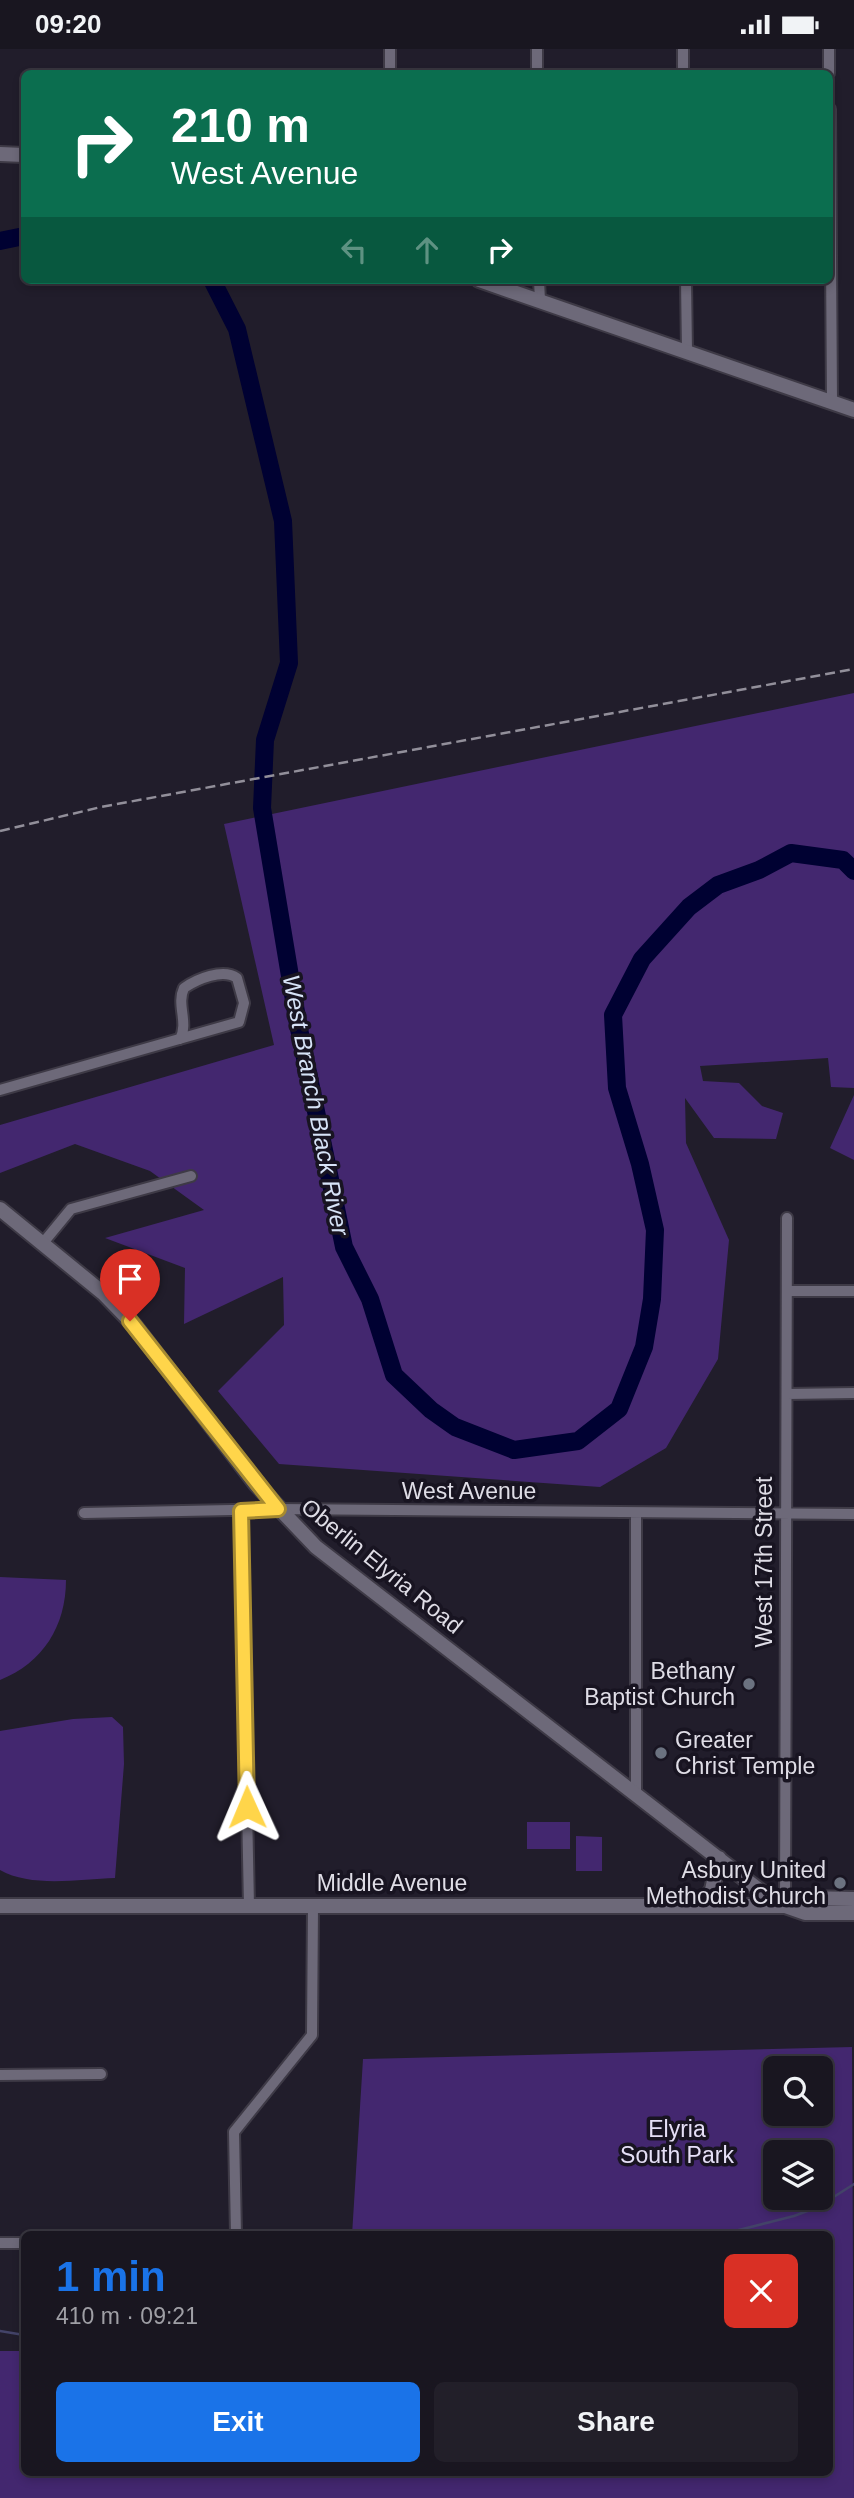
<!DOCTYPE html>
<meta charset="utf-8">
<style>
body{margin:0;font-family:Helvetica,sans-serif;background:#221f29;color:#f1f3f6;height:100vh;display:flex;flex-direction:column;font-size:26px;white-space:nowrap}
*{box-sizing:border-box;margin:0}
p{font-size:23px;color:#9f9fa5}
.icon{flex:none;width:38px;height:38px;fill:none;stroke:currentColor;stroke-width:2;stroke-linecap:round;stroke-linejoin:round}
.map{position:relative;flex:1;overflow:hidden}
.sheet{position:absolute;left:21px;top:2182px;width:812px;height:245px;display:flex;flex-direction:column;background:#191620;border-radius:10px;box-shadow:0 4px 10px #0003,0 0 0 2px #37353e}
.sheet>*{flex:none}
.banner{position:absolute;left:21px;top:21px;width:812px;height:214px;border-radius:10px;box-shadow:0 4px 10px #0003,0 0 0 2px #37353e;background:#0b6e4f;color:#fff;overflow:hidden}
.controls{position:absolute;left:763px;top:2007px;display:grid;gap:14px}
.controls a{display:grid;place-items:center;width:70px;height:70px;border-radius:10px;background:#191620;box-shadow:0 4px 10px #0003,0 0 0 2px #37353e;font-size:35px}
.pin{position:absolute;display:grid;place-items:center;width:60px;height:60px;color:#fff;margin:-72px -30px;border-radius:50% 50% 50% 0;rotate:-45deg;box-shadow:0 0 7px #0007}
.pin .icon{rotate:45deg}
.me{position:absolute;width:77px;margin:-38px;rotate:359deg;stroke-linejoin:round;filter:drop-shadow(0 0 5px #0008)}
.turn{display:flex;align-items:center;gap:24px;height:147px;padding:0 35px;font-size:32px}
.turn .icon{width:91px;height:91px;stroke-width:2.5}
.turn b{display:block;font-size:49px;line-height:60px}
.lanes{display:flex;align-items:center;height:66px;padding:0 35px;background:#0003;justify-content:center;gap:35px;direction:ltr}
.lanes .off{opacity:.35}
.round{display:grid;place-items:center;flex:none;width:74px;height:74px;border-radius:10px;background:#221f29}
.headline{display:flex;align-items:center;justify-content:space-between;height:119px;padding:0 35px}
h1{font-size:42px;font-weight:800;line-height:52px;color:#1a73e8}
.action{display:flex;gap:14px;margin-top:auto;padding:14px 35px}
.action a{flex:1;height:80px;border-radius:10px;background:#1a73e8;color:#fff;font-size:28px;font-weight:800;line-height:80px;text-align:center}
.action a+a{background:#221f29;color:#f1f3f6}
.status{display:flex;justify-content:space-between;align-items:center;height:49px;padding:0 35px;background:#191620;direction:ltr}
.status svg{height:19px;fill:currentColor}
.map>svg:first-child{display:block}
.green{fill:#43276f;fill-rule:evenodd}
.lines{fill:none;stroke-linecap:round;stroke-linejoin:round}
.stream{stroke:#434368;stroke-width:2.5}
.river{stroke:#000132;stroke-width:18}
.street-casing{stroke:#3e3a46;stroke-width:14}
.secondary-casing{stroke:#3e3a46;stroke-width:18}
.street{stroke:#6d6979;stroke-width:10}
.secondary{stroke:#6d6979;stroke-width:14}
.rail{stroke:#928f9a;stroke-width:2.5;stroke-dasharray:10 5;stroke-linecap:butt}
.route-casing{stroke:#a68a30;stroke-width:18}
.route{stroke:#ffd54a;stroke-width:12}
.worship-dot{fill:#6b7280;stroke:#181421;stroke-width:2.5}
.labels{text-anchor:middle;dominant-baseline:central;stroke-width:7;stroke-linejoin:round;paint-order:stroke}
.street-label{font-size:23px;fill:#dfdde6;stroke:#181421}
.poi-label{font-size:23px;fill:#dfdde6;stroke:#181421;text-anchor:end}
.park-label{font-size:23px;fill:#e5dff6;stroke:#181421}
.water-label{font-size:24px;font-style:italic;fill:#d7e3f7;stroke:#181421}
</style>
<div class="status"><b>09:20</b><svg viewBox="0 0 49 12"><path d="M0 12V9h3v3zM5 12V6h3v6zM10 12V3h3v9zM15 12V0h3v12zM26 1h20v11H26zM47 4h2v5h-2z"/></svg></div>
<div class="map">
<svg width="854" height="2449" viewBox="0 0 854 2449">
<rect width="100%" height="100%" fill="#211d2b"/>
<path class="green" d="M 854,644 L 854,1039 L 831,1038 L 828,1009 L 700,1017 L 703,1032 L 739,1034 L 762,1057 L 783,1064 L 776,1090 L 714,1089 L 685,1049 L 686,1094 L 729,1191 L 718,1310 L 666,1399 L 600,1438 L 279,1415 L 218,1342 L 284,1276 L 283,1228 L 184,1275 L 185,1219 L 105,1189 L 204,1161 L 150,1122 L 75,1095 L 0,1124 L 0,1076 L 274,996 L 224,775 Z
M 854,1046 L 854,1111 L 830,1099 Z
M 0,1528 L 66,1531 C 66,1577 43,1614 0,1631 Z
M 112,1668 L 123,1678 L 124,1715 L 115,1829 C 80,1830 31,1839 0,1821 L 0,1682 L 73,1670 Z
M 527,1773 L 570,1773 L 570,1800 L 527,1800 Z
M 576,1787 L 602,1788 L 602,1822 L 576,1822 Z
M 852,1998 L 854,2449 L 0,2449 L 0,2302 L 24,2302 L 24,2424 L 830,2424 L 830,2186 L 352,2186 L 363,2010 ZM 775,2020 L 821,2020 L 821,2065 L 775,2065 ZM 775,2104 L 821,2104 L 821,2149 L 775,2149 Z"/>
<g class="lines">
<path class="stream" d="M 719,2186 L 794,2167 L 818,2158 L 854,2135
M 0,2282 L 24,2286"/>
<path class="river" d="M 0,192 L 24,187
M 212,231 L 237,280 L 283,472 L 289,614 L 265,691 L 262,759 L 298,975 L 344,1198 L 370,1250 L 394,1326 L 431,1361 L 455,1378 L 514,1401 L 578,1392 L 619,1360 L 644,1298 L 652,1250 L 655,1181 L 640,1115 L 617,1039 L 613,966 L 642,910 L 689,858 L 718,836 L 759,821 L 791,804 L 843,811 L 854,822"/>
<g class="street-casing">
<path id="street" d="M 390,0 L 390,24
M 537,0 L 537,24
M 683,0 L 683,24
M 829,0 L 829,24
M 830,60 L 832,353
M 539,231 L 540,252
M 686,231 L 687,303
M 0,1041 L 239,973 L 244,954 L 237,929 C 223,919 197,930 184,939 C 176,956 189,973 180,990
M 43,1194 L 71,1160 L 191,1127
M 787,1242 L 854,1242
M 787,1345 L 854,1344
M 241,1462 L 249,1857
M 84,1464 L 278,1460 L 854,1465
M 636,1464 L 636,1745
M 785,1857 L 787,1169
M 0,2026 L 101,2025
M 236,2186 L 234,2083 L 312,1986 L 313,1857
M 0,2194 L 24,2194"/>
</g>
<g class="secondary-casing">
<path id="secondary" d="M 0,105 L 24,106
M 479,231 L 854,361
M 0,1160 L 103,1244 L 134,1276 L 256,1435 L 316,1498 L 763,1844 L 785,1857
M 0,1857 L 785,1857 L 805,1864 L 854,1864
M 699,1857 L 712,1841 L 719,1809
M 785,1857 L 805,1849 L 854,1850"/>
</g>
<use href="#street" class="street"/>
<use href="#secondary" class="secondary"/>
<path class="rail" d="M 0,782 L 101,758 L 854,620"/>
</g>
<g class="lines">
<g class="route-casing">
<path id="route" d="M 130,1272 L 278,1460 L 241,1462 L 247,1758"/>
</g>
<use href="#route" class="route"/>
</g>
<g class="worship-dot">
<circle cx="749" cy="1635" r="7"/>
<circle cx="661" cy="1704" r="7"/>
<circle cx="840" cy="1834" r="7"/>
</g>
<g class="labels">
<g class="street-label">
<text x="469" y="1442">West Avenue</text>
<text transform="translate(764 1513) rotate(-90)">West 17th Street</text>
<text transform="translate(382 1517) rotate(39)">Oberlin Elyria Road</text>
<text x="392" y="1834">Middle Avenue</text>
</g>
<g class="poi-label">
<text x="735" y="1622">Bethany<tspan x="735" dy="26">Baptist Church</tspan></text>
<text x="675" y="1691" text-anchor="start">Greater<tspan x="675" dy="26">Christ Temple</tspan></text>
<text x="826" y="1821">Asbury United<tspan x="826" dy="26">Methodist Church</tspan></text>
</g>
<g class="park-label">
<text x="677" y="2080">Elyria<tspan x="677" dy="26">South Park</tspan></text>
</g>
<g class="water-label">
<text transform="translate(316 1056) rotate(79)">West Branch Black River</text>
</g>
</g>
</svg>
<div class="controls">
<a><svg class="icon" aria-label="search" viewBox="0 0 24 24"><circle cx="10" cy="10" r="6"/><path d="M15 15l6 6"/></svg></a>
<a><svg class="icon" aria-label="layers" viewBox="0 0 24 24"><path d="M12 4l9 5-9 5-9-5zM3 14l9 5 9-5"/></svg></a>
</div>
<div class="pin" style="left:130px;top:1272px;background:#d93025"><svg class="icon" aria-label="arrive" viewBox="0 0 24 24"><path d="M6 21V4h12l-3 4 3 4H6"/></svg></div>
<svg class="me" style="left:247px;top:1758px" viewBox="-20 -20 40 40"><path d="M0-17L14 15 0 8-14 15z" fill="#ffd54a" stroke="#fff" stroke-width="4"/></svg>
<div class="banner">
<div class="turn"><svg class="icon" aria-label="right" viewBox="0 0 24 24"><path d="M7 20v-9h11M14 6l5 5-5 5"/></svg><div><b>210 m</b>West Avenue</div></div>
<div class="lanes"><svg class="icon off" aria-label="left" viewBox="0 0 24 24"><path d="M17 20v-9H6M10 6l-5 5 5 5"/></svg><svg class="icon off" aria-label="ahead" viewBox="0 0 24 24"><path d="M12 20V5M6 11l6-6 6 6"/></svg><svg class="icon" aria-label="right" viewBox="0 0 24 24"><path d="M7 20v-9h11M14 6l5 5-5 5"/></svg></div>
</div>
<section class="sheet">
<div class="headline"><div><h1>1 min</h1><p>410 m · 09:21</p></div><a class="round" style="background:#d93025;color:#fff"><svg class="icon" aria-label="close" viewBox="0 0 24 24"><path d="M6 6l12 12M18 6L6 18"/></svg></a></div>
<div class="action"><a>Exit</a><a>Share</a></div>
</section>
</div>
